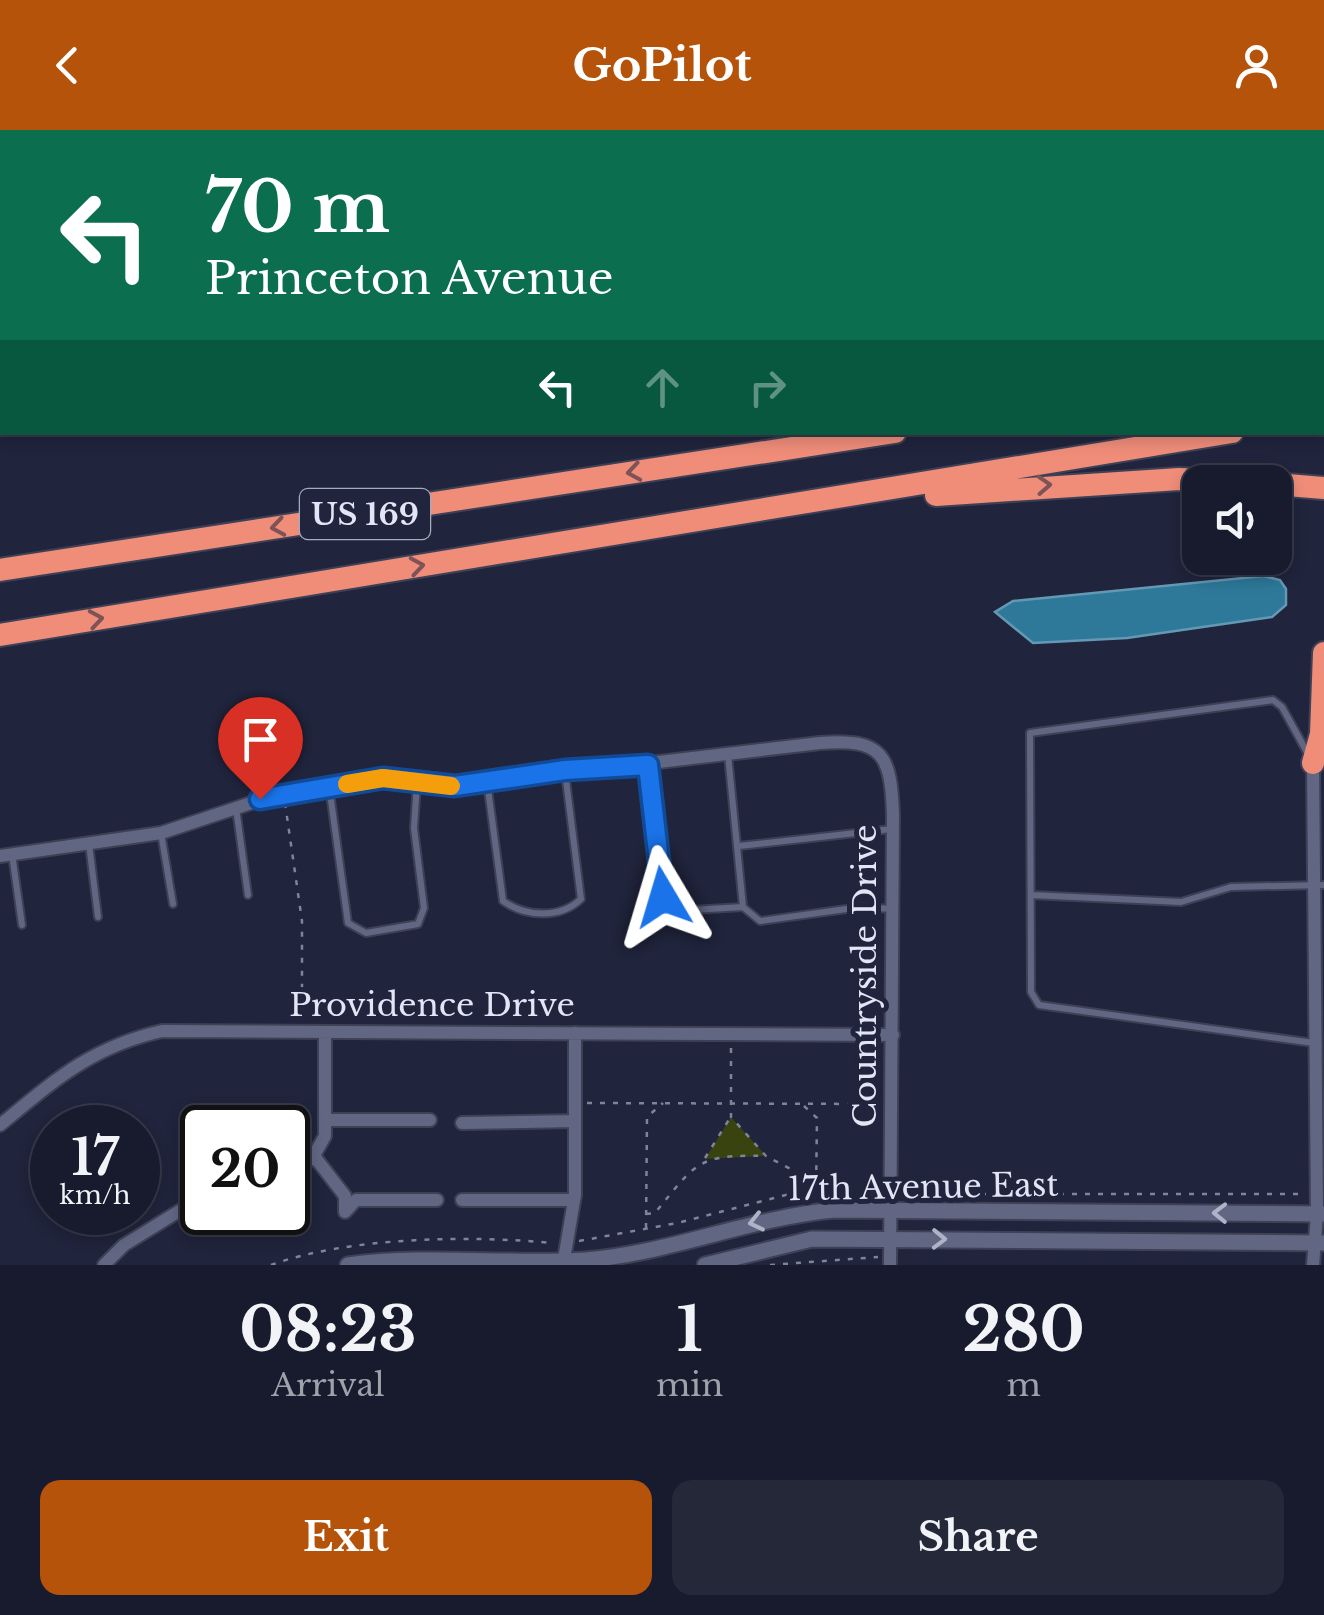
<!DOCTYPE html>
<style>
body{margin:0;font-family:"Libre Baskerville",serif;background:#252839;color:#f1f3f6;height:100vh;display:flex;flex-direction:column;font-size:38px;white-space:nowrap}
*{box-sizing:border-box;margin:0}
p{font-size:32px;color:#9fa1aa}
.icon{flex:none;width:55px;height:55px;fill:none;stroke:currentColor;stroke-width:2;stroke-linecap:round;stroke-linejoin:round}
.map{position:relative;height:1135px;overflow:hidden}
.panel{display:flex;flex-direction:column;background:#181b2d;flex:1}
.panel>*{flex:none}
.guide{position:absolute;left:0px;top:0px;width:1325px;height:305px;box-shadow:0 5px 15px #0003,0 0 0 2px #363949;background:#0b6e4f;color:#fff;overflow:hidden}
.controls{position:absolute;left:1182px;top:335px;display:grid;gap:20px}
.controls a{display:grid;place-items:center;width:110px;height:110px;border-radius:20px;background:#181b2d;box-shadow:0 5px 15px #0003,0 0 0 2px #363949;font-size:50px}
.speed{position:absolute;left:30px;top:975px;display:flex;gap:20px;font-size:50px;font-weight:700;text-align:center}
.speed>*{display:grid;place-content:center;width:130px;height:130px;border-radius:50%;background:#181b2d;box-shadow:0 5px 15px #0003,0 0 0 2px #363949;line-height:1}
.speed small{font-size:25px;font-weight:400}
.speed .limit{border:5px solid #111;border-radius:15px;background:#fff;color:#111}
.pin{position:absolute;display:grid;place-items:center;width:85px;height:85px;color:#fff;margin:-102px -42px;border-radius:50% 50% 50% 0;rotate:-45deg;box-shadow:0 0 10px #0007}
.pin .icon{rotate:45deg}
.me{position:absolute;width:110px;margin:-55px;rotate:353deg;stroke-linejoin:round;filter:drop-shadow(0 0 8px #0008)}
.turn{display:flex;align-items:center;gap:35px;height:210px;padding:0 40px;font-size:45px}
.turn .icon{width:130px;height:130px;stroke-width:2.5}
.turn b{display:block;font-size:70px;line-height:85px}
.lanes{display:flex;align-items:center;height:95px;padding:0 40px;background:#0003;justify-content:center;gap:50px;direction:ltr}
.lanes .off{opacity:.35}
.eta{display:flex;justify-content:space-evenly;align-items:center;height:170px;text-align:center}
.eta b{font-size:60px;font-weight:800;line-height:70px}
.primary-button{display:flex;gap:20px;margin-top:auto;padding:20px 40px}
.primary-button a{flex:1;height:115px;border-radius:20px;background:#b45309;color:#fff;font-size:40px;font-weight:800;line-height:115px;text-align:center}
.primary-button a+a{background:#252839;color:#f1f3f6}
header{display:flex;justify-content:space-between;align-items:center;height:130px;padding:0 40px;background:#b45309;color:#fff;font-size:45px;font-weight:800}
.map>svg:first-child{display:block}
.green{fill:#394310}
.water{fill:#2e799a;stroke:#6499b5;stroke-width:2.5}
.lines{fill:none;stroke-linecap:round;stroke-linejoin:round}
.service-casing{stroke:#3e4155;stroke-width:10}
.minor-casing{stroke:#3e4155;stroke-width:16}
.tertiary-casing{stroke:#3e4155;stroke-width:19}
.motorway-casing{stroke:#3e4155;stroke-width:26}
.path{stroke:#808498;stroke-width:2.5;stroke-dasharray:5 8;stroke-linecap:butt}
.service{stroke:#616783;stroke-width:6}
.minor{stroke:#616783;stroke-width:12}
.tertiary{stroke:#616783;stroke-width:15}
.motorway{stroke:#ef8d79;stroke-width:22}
.oneway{stroke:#7d5357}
.oneway2{stroke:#aeb3c7}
.route-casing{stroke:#114b97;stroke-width:25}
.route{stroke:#1a73e8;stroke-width:18}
.slow{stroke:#f59e0b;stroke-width:18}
.labels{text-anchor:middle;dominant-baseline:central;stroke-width:10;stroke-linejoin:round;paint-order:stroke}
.shield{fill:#20243c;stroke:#a7abbe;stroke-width:2.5}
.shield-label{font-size:30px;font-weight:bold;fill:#e1e5f5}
.street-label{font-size:32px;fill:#e1e5f5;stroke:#20243c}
</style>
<header><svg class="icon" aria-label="back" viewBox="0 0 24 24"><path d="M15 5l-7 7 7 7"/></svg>GoPilot<svg class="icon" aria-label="person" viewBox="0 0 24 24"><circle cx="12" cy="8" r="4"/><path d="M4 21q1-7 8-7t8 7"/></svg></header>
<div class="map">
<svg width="1324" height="1135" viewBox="0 0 1324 1135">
<rect width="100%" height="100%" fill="#20243c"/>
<path class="green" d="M 731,987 L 766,1026 L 705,1029 Z"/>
<path class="water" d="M 1263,446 L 1280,450 L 1286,459 L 1286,475 L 1272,487 L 1127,508 L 1033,513 L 995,482 L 1013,471 Z"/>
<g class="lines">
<g class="service-casing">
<path id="service" d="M 1284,0 L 1284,2
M 1085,2 L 1085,0
M 1308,624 L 1282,577 L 1273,570 L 1030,603 L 1031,862 L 1039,875 L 1314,913
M 728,625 L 743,777 L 760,791 L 861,777 L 892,779
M 648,635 L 663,767 L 674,781 L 743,777
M 487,652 L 503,771 C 526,787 560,789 581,769 L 565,642
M 329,656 L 348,793 L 366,803 L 418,794 L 424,778 L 414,698 L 417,653
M 236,678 L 248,765
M 161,703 L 173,774
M 89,714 L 98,787
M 739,716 L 892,699
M 12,724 L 22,795
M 1031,765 L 1181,772 L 1231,757 L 1324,755"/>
</g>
<g class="minor-casing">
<path id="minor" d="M 46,0 L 47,2
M 328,0 L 328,2
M 580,2 L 580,0
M 0,123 L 2,122
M 1313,633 L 1317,1084 L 1313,1135
M 0,726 L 161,703 L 284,662 L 383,648 L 455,656 L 820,613 C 883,608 891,625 893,685 L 890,1135
M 325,990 L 430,990
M 462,993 L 575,991
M 0,995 C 55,950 91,917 162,901 L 893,905
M 314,1026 L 345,1066 L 345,1082 L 356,1070 L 437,1070
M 288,1036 L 312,1029 L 325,1006 L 325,902
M 462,1070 L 573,1070
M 104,1135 L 124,1115 L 202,1067
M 563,1135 L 575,1065 L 575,903"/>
</g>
<g class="tertiary-casing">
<path id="tertiary" d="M 348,1135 C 427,1124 507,1135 586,1130 C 671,1123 749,1088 834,1080 L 1324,1084
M 705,1135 L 812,1109 L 1324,1113"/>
</g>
<g class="motorway-casing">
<path id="motorway" d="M 1322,126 L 1324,125
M 1322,240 L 1324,240
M 1322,288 L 1324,287
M 1275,354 L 1324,358
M 936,365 L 1179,349 L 1248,352
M 0,440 L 895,302
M 0,505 L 1232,302
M 1313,633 L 1321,604 L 1324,523"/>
</g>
<path class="path" d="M 285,673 L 302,791 L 302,889
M 731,918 L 731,987 L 766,1026 L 817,1053
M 587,973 L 875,974
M 804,976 L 817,988 L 816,1062
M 705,1028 L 730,988
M 903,1064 L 1305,1064
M 646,1084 L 655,1083 C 696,1033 697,1024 765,1026
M 646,1098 L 647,987 L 663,973
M 579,1111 L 677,1093 L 790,1064 L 870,1065
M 271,1135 C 348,1107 470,1105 552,1113
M 770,1135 L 878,1127"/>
<use href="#service" class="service"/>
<use href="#minor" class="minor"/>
<use href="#tertiary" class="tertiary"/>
<use href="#motorway" class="motorway"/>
</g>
<defs><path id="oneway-chevron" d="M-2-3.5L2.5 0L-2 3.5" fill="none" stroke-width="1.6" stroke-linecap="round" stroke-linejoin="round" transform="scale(2.5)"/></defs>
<g class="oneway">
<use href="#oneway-chevron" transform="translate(634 342) rotate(171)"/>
<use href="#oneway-chevron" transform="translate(1044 355) rotate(-3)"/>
<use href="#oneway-chevron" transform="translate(278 397) rotate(171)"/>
<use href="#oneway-chevron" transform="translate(417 436) rotate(-9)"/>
<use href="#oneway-chevron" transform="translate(96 489) rotate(-9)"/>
</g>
<g class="oneway2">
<use href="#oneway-chevron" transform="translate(1220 1083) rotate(-179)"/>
<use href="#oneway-chevron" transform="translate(756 1092) rotate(167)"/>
<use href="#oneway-chevron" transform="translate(939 1109) rotate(1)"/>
</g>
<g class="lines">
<g class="route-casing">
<path id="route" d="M 260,669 L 383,648 L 455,656 L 565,640 L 648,635 L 663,767"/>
</g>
<use href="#route" class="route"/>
<path class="slow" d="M 347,654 L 383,648 L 451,656"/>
</g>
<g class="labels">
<rect class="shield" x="300" y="359" width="130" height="50" rx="8"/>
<g class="shield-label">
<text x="365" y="384">US 169</text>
</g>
<g class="street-label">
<text transform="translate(865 846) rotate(-90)">Countryside Drive</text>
<text x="432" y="875">Providence Drive</text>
<text transform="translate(923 1057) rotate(-1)">17th Avenue East</text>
</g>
</g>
</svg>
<div class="controls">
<a><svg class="icon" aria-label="sound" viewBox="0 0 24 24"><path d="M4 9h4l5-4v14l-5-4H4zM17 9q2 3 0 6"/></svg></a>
</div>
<div class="speed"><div>17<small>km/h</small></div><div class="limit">20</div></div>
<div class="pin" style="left:260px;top:669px;background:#d93025"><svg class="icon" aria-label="arrive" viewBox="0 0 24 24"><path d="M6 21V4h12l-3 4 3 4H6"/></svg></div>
<svg class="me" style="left:663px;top:767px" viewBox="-20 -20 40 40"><path d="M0-17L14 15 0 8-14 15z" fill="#1a73e8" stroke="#fff" stroke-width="4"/></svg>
<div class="guide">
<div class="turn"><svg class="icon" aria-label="left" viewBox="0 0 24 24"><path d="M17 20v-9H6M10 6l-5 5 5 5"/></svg><div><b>70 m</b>Princeton Avenue</div></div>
<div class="lanes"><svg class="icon" aria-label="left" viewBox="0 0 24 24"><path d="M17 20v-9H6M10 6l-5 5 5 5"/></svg><svg class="icon off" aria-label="ahead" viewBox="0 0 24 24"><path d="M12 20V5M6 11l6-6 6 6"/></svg><svg class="icon off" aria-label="right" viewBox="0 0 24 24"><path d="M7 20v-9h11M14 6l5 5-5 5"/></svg></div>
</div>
</div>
<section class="panel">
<div class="eta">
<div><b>08:23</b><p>Arrival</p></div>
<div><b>1</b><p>min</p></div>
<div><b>280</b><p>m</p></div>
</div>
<div class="primary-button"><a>Exit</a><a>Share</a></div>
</section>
